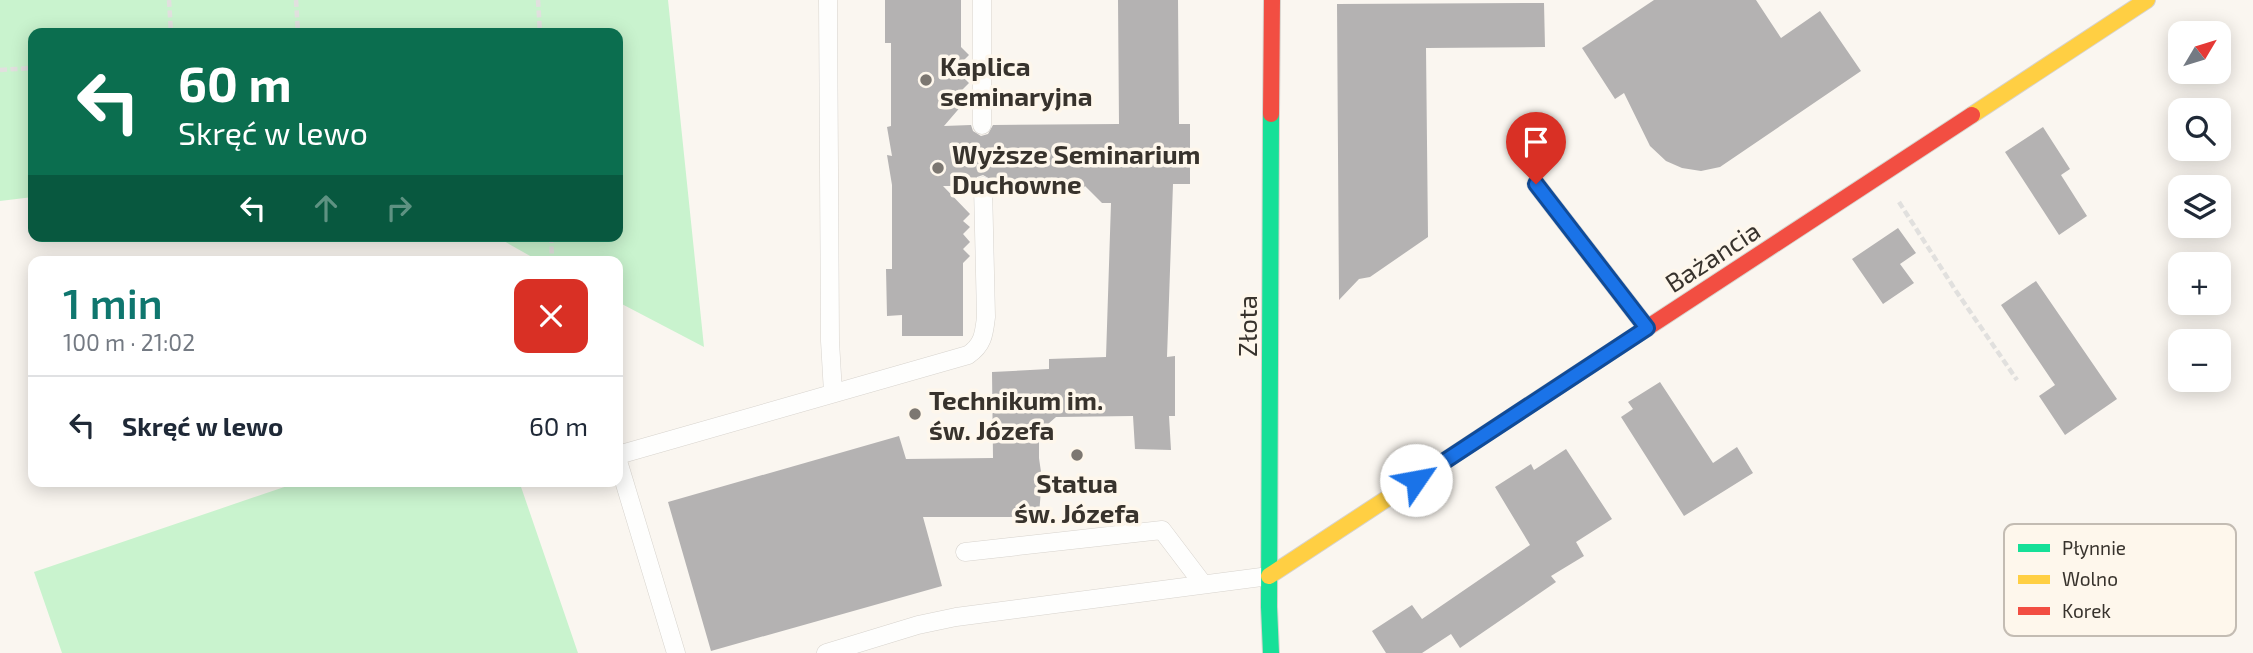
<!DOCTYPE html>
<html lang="pl">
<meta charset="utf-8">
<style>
body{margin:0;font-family:"Exo 2",sans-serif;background:#f6f6f7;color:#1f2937;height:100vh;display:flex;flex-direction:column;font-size:26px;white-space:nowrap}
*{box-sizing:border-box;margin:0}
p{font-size:23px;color:#747a83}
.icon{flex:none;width:38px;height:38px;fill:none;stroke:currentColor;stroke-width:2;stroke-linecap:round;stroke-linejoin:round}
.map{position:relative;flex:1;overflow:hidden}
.sheet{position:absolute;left:28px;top:256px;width:595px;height:231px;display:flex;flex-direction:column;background:#fff;border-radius:14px;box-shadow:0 4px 18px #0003}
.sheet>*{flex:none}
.top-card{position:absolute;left:28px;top:28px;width:595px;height:214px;border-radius:14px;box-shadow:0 4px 18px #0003;background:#0b6e4f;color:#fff;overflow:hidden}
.needle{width:46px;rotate:52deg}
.tools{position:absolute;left:2168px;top:21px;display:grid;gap:14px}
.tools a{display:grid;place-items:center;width:63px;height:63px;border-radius:14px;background:#fff;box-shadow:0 4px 18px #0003;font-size:35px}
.pin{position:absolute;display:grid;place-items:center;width:60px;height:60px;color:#fff;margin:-72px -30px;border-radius:50% 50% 50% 0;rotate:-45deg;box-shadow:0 0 7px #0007}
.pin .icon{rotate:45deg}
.me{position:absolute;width:77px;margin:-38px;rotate:57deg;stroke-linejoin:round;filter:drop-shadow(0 0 5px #0008)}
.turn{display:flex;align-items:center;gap:24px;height:147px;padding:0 35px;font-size:32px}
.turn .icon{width:91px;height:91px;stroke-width:2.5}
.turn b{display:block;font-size:49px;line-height:60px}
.lanes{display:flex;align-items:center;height:66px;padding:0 35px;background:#0003;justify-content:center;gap:35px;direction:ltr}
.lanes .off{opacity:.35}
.round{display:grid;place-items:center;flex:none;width:74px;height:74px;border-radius:14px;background:#f6f6f7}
.summary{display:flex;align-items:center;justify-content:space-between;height:119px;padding:0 35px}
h1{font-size:42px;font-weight:600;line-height:52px;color:#0f766e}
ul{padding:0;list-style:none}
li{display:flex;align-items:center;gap:21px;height:98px;padding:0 35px;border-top:2px solid #e0e1e3}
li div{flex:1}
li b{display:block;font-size:26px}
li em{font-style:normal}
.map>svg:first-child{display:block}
.green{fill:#c9f3ce}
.building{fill:#b4b2b2}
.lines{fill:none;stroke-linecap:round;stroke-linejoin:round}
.lane-casing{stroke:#d7d3cd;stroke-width:19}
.fast-casing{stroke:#d7d3cd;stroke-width:18}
.slow-casing{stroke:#d7d3cd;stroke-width:18}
.jam-casing{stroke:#d7d3cd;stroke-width:18}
.path{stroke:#e1e0de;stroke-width:4.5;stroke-dasharray:7 3.5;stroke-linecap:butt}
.lane{stroke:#fefefd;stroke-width:18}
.fast{stroke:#16e098;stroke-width:16}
.slow{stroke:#ffcf43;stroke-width:16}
.jam{stroke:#f24e42;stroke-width:16}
.route-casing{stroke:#114b97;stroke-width:18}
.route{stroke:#1a73e8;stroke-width:12}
.poi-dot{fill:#7c7771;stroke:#fef7ec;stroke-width:2.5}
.labels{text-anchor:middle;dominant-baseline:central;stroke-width:7;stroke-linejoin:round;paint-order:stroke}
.poi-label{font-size:26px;font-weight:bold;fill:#38332d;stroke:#fef7ec;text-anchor:start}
.street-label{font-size:26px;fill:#38332d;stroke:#fef7ec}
.key{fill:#fef7ec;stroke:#c3bcb3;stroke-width:2}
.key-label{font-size:19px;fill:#38332d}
</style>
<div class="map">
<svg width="2253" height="653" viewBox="0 0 2253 653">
<rect width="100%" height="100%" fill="#faf6f0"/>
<path class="green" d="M 0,0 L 668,0 L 704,347 L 618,302 L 618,261 L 539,261 L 495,236 L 618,236 L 618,33 L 33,33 L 33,197 L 0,201 Z
M 302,481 L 519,481 L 578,653 L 62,653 L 34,572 Z"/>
<path class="building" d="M 885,0 L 961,0 L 961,47 L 969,55 L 962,62 L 969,69 L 962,76 L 969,83 L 962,90 L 969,97 L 944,126 L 971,125 L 973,131 L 981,136 L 988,134 L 993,125 L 1119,124 L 1118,0 L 1178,0 L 1179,124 L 1190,124 L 1190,184 L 1173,184 L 1167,357 L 1175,356 L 1175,416 L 1169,416 L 1171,450 L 1135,449 L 1133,416 L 1056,417 L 1039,432 L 1039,458 L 1042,479 L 1039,514 L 1010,517 L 923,517 L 942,586 L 711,651 L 668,502 L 899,436 L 906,459 L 993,458 L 992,372 L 1049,369 L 1049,359 L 1106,357 L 1111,203 L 1102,203 L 1085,186 L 1080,191 L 1075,186 L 1070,191 L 1066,186 L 1061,191 L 1057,187 L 1052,191 L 1047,187 L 1042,191 L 1038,186 L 1033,191 L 1027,185 L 994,186 L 992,180 L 983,175 L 977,177 L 972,186 L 943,186 L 970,214 L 963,221 L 970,227 L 963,234 L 970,242 L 963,249 L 970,256 L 963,263 L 963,336 L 902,336 L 902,315 L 887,316 L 886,269 L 892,269 L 892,185 L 887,155 L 892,156 L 887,127 L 891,126 L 891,43 L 885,43 Z
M 1654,0 L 1756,0 L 1781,38 L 1820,11 L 1861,71 L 1720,167 L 1701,171 L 1682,168 L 1666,161 L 1650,146 L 1624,93 L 1615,99 L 1582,48 Z
M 1544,3 L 1545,47 L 1426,48 L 1428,237 L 1370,277 L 1359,279 L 1339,300 L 1337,4 Z
M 2043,127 L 2070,169 L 2061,175 L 2087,216 L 2059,235 L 2005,152 Z
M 1898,228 L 1916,253 L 1900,264 L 1914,283 L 1883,304 L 1852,259 Z
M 2036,281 L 2117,399 L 2065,435 L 2039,396 L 2055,385 L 2001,305 Z
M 1660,382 L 1713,463 L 1737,447 L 1753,473 L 1684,516 L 1621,417 L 1633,409 L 1628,402 Z
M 1566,449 L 1612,519 L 1576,542 L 1584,556 L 1551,576 L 1556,582 L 1460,648 L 1451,634 L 1422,653 L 1386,653 L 1372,631 L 1412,605 L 1422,619 L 1530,545 L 1495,487 L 1531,464 L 1534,470 Z"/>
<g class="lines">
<g class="lane-casing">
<path id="lane" d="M 828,0 L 830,341 L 833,393
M 982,0 L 982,125
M 1536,184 L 1647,328
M 618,455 L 968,355 C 983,345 984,334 986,317 L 983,186
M 618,461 L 676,653
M 965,552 L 1162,530 L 1203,584
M 826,653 L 918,625 L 956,617 L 1269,576"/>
</g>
<g class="fast-casing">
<path id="fast" d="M 1271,653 L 1269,607 L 1271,114"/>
</g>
<g class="slow-casing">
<path id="slow" d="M 1972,115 L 2147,0
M 1269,576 L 1627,341"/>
</g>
<g class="jam-casing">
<path id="jam" d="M 1271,114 L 1272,0
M 1627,341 L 1972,115"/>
</g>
<path class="path" d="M 169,0 L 171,33
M 296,0 L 298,33
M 538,0 L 540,33
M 0,70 L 33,68
M 1899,202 L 1956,291 L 2017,380
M 551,236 L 552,259"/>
<use href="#lane" class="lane"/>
<use href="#fast" class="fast"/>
<use href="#slow" class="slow"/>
<use href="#jam" class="jam"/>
</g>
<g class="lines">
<g class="route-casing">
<path id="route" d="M 1416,480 L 1647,328 L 1536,184"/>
</g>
<use href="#route" class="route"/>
</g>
<g class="poi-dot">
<circle cx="926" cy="80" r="7"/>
<circle cx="938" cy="168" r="7"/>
<circle cx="915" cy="414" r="7"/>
<circle cx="1077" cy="455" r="7"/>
</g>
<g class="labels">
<g class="poi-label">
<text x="940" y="65">Kaplica<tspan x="940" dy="30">seminaryjna</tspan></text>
<text x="952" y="153">Wyższe Seminarium<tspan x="952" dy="30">Duchowne</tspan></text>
<text x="929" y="399">Technikum im.<tspan x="929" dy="30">św. Józefa</tspan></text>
<text x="1077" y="482" text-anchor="middle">Statua<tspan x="1077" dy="30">św. Józefa</tspan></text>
</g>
<g class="street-label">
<text transform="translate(1712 256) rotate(-33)">Bażancia</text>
<text transform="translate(1246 326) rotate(-90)">Złota</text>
</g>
</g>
<rect x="2004" y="524" width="232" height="112" rx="10" class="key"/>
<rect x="2018" y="544" width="32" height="8" fill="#16e098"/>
<rect x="2018" y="575" width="32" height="9" fill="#ffcf43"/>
<rect x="2018" y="607" width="32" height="8" fill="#f24e42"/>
<g class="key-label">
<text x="2062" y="555">Płynnie</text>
<text x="2062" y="586">Wolno</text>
<text x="2062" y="618">Korek</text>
</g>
</svg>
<div class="tools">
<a><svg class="needle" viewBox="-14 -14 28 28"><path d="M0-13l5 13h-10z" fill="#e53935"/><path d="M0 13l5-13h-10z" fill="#747a83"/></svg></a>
<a><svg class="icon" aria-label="search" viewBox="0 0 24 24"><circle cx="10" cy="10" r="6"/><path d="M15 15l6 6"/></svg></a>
<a><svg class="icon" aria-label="layers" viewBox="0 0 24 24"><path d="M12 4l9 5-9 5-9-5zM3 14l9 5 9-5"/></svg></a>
<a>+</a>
<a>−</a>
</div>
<div class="pin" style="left:1536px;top:184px;background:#d93025"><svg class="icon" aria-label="arrive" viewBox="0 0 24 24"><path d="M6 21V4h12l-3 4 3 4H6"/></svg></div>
<svg class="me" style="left:1416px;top:480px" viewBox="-20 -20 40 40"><circle r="19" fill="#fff"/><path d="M0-13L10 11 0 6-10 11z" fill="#1a73e8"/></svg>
<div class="top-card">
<div class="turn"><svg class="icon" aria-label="left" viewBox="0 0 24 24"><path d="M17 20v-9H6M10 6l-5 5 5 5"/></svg><div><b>60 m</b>Skręć w lewo</div></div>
<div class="lanes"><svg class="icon" aria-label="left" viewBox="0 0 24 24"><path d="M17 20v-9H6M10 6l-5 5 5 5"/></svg><svg class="icon off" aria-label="ahead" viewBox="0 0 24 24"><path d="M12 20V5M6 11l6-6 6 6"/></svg><svg class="icon off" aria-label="right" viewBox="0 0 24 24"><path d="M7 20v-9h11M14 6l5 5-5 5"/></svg></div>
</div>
<section class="sheet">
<div class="summary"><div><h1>1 min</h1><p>100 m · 21:02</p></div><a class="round" style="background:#d93025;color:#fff"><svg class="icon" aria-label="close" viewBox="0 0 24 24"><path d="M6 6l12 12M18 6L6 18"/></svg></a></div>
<ul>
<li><svg class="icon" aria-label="left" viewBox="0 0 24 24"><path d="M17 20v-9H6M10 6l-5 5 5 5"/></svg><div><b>Skręć w lewo</b></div><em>60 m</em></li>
</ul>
</section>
</div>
